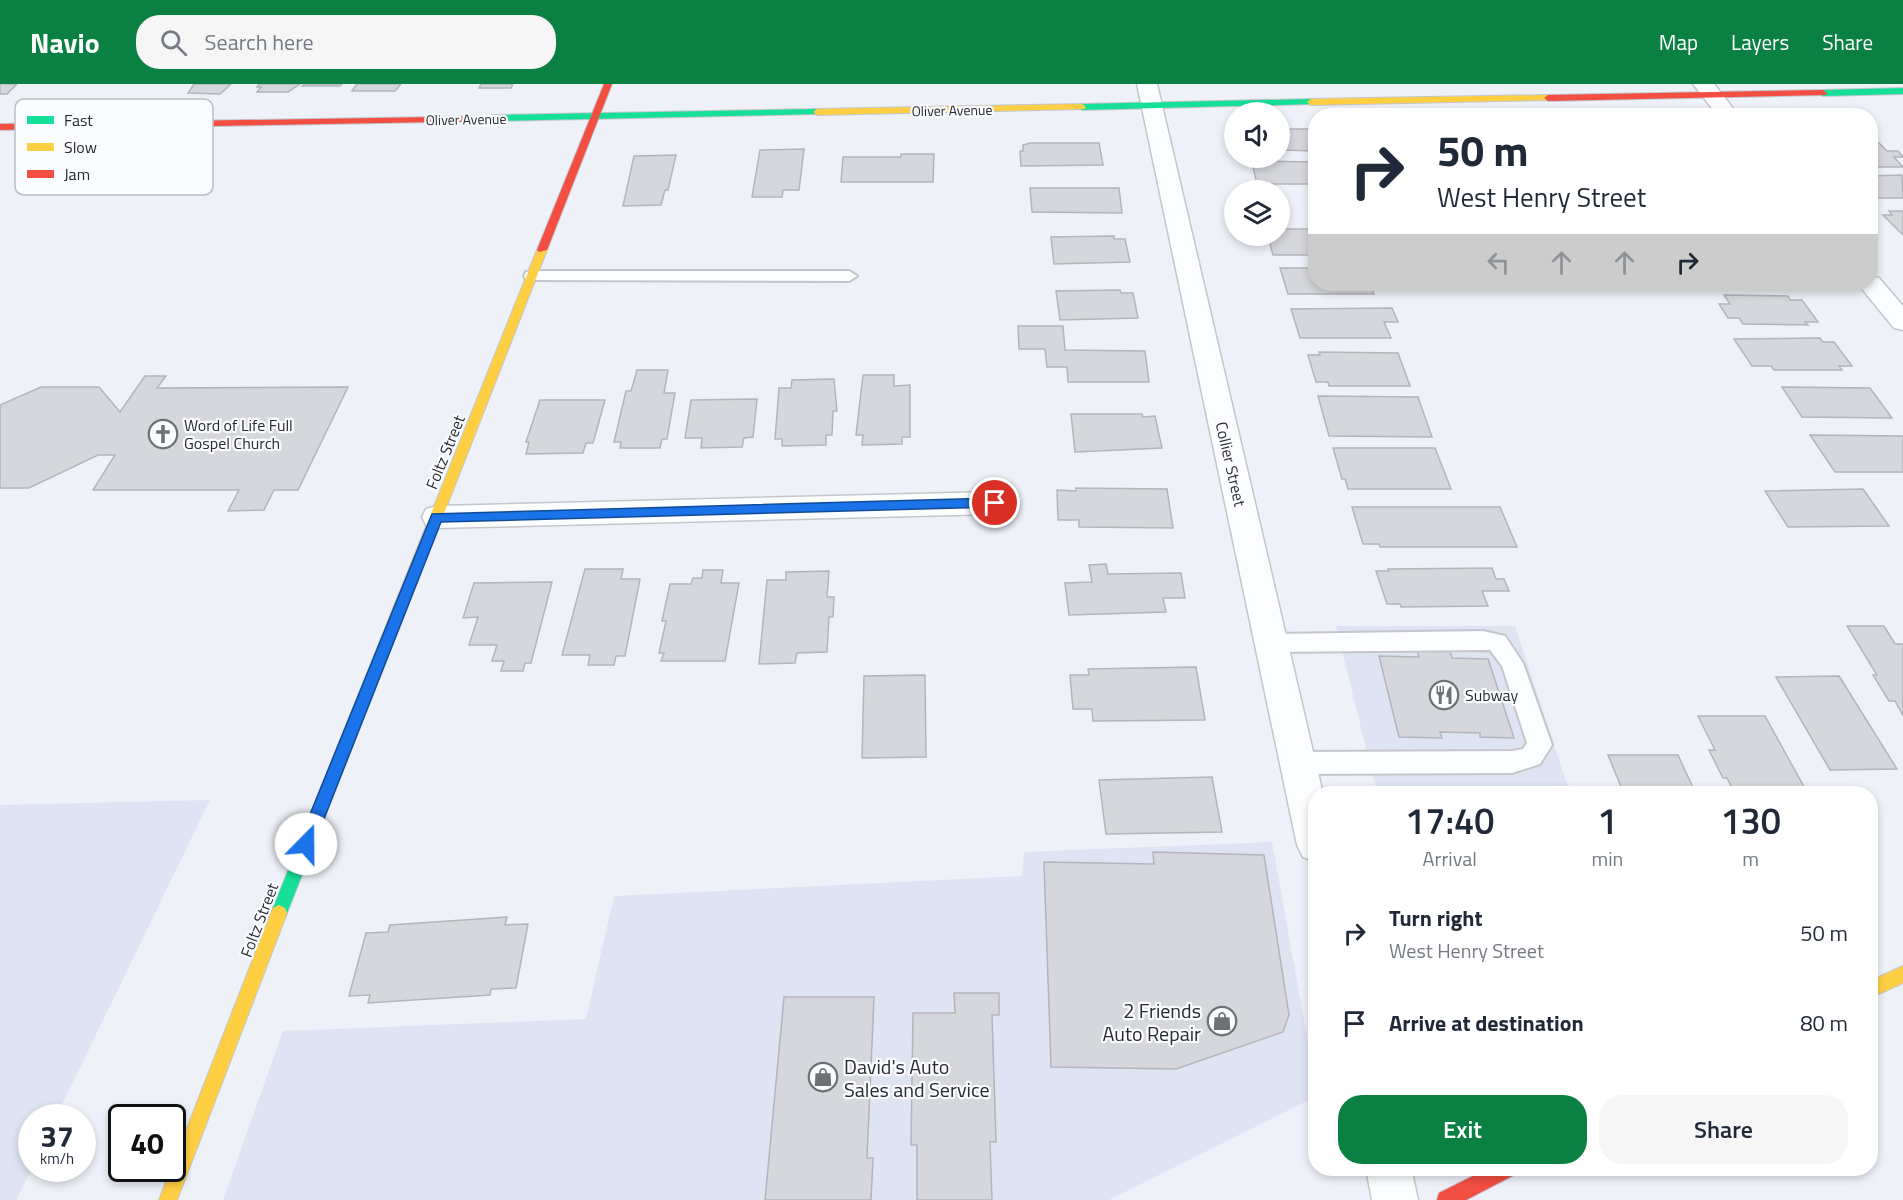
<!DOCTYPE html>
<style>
body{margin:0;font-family:"Titillium Web",sans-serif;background:#f6f6f7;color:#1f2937;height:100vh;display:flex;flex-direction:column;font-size:22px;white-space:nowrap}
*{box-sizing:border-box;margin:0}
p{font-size:20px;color:#747a83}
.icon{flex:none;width:33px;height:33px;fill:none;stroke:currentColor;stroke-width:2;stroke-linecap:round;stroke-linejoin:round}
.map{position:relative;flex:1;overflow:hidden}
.drawer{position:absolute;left:1308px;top:702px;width:570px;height:390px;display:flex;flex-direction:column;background:#fff;border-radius:24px;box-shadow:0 3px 9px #0003}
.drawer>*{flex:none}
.banner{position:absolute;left:1308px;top:24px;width:570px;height:183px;border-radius:24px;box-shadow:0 3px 9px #0003;background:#fff;color:#1f2937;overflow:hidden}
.fabs{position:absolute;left:1224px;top:18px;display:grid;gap:12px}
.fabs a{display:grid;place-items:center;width:66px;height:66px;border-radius:50%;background:#fff;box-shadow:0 3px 9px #0003;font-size:30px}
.speed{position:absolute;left:18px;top:1020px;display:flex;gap:12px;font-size:30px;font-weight:700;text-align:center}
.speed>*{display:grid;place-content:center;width:78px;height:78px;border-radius:50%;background:#fff;box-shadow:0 3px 9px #0003;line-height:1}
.speed small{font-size:15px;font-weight:400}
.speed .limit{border:3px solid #111;border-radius:9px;background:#fff;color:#111}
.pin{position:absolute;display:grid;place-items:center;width:51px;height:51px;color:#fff;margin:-26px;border:3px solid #fff;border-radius:50%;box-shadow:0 2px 6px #0007}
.me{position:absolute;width:66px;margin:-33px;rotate:22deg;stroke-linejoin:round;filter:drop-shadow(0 0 4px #0008)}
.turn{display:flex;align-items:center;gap:21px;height:126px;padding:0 30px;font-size:27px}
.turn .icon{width:78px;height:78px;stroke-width:2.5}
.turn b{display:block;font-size:42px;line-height:51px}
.lanes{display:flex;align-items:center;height:57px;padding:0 30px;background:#0003;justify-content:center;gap:30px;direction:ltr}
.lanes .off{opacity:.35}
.eta{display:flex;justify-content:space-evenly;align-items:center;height:102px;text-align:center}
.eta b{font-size:36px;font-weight:600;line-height:42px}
.button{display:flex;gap:12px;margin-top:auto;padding:12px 30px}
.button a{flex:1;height:69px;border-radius:24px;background:#0b8043;color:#fff;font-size:24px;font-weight:600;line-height:69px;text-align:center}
.button a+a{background:#f6f6f7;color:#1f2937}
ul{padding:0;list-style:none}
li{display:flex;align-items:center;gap:18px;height:90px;padding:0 30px}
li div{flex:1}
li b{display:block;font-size:22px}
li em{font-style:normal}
header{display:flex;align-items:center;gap:36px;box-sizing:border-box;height:84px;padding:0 30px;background:#0b8043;color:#fff}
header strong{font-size:28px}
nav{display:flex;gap:33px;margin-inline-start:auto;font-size:21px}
.search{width:420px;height:54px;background:#f6f6f7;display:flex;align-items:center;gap:15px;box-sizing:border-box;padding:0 21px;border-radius:24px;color:#747a83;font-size:22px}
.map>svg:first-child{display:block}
.built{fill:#dee4f2}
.building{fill:#d5d7dc;stroke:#b3b5ba;stroke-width:1.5}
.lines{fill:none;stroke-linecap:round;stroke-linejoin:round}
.lane-casing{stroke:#c4c6cb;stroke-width:4}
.street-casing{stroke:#c4c6cb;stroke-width:3}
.fast-casing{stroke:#c4c6cb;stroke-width:2}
.slow-casing{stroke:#c4c6cb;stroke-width:2}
.jam-casing{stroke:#c4c6cb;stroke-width:2}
.lane{fill:#fcfdfe;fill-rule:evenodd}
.street{fill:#fcfdfe;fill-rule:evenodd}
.fast{fill:#16e098;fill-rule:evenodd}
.slow{fill:#ffcf43;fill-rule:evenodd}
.jam{fill:#f24e42;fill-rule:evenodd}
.route{fill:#1a73e8;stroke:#114b97;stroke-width:1.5}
.labels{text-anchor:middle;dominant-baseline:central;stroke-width:4.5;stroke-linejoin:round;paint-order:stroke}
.far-street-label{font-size:14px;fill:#282a2f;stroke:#fbfcff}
.poi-label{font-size:16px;fill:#282a2f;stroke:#fbfcff;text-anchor:start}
.street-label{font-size:16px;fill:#282a2f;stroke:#fbfcff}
.near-poi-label{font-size:20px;fill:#282a2f;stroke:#fbfcff;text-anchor:end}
.key{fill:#fbfcff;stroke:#bcbdc1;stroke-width:1.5}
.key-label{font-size:16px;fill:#282a2f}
</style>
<header>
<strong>Navio</strong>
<div class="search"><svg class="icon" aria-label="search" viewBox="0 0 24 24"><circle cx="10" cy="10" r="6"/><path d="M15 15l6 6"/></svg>Search here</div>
<nav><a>Map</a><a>Layers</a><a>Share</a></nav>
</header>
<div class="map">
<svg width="1903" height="1116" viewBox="0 0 1903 1116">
<rect width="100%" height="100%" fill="#eef1f8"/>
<path class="built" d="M 1336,542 L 1515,542 L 1570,709 L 1377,709 Z
M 210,716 L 56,1033 L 32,1034 L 32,1085 L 16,1116 L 0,1116 L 0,721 Z
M 1272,758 L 1315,997 L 1315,1013 L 1109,1116 L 223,1116 L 283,947 L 586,935 L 614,812 L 1022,792 L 1024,768 Z"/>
<path class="building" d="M 0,0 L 17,0 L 7,10 L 0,10 Z
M 194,0 L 231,0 L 220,10 L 188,9 Z
M 259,0 L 300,0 L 288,8 L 257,8 L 261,3 L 257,3 Z
M 304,0 L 342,0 L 340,2 L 302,2 Z
M 357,0 L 401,0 L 395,7 L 352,7 Z
M 481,0 L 513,0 L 511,4 L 479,4 Z
M 1280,45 L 1316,45 L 1316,67 L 1280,66 Z
M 1030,59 L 1099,59 L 1103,81 L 1021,82 L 1020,67 L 1023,67 L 1023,61 Z
M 1870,59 L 1879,59 L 1887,67 L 1898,67 L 1903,73 L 1894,73 L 1903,83 L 1870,83 Z
M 804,65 L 799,106 L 783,106 L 782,113 L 752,113 L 760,66 Z
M 901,70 L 934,70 L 933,98 L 841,98 L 843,73 L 901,73 Z
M 676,71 L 668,106 L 665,106 L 661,121 L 623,122 L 634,72 Z
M 1261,77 L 1316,78 L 1316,100 L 1257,100 L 1252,79 L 1261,79 Z
M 1902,91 L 1903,114 L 1878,114 L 1870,111 L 1870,92 Z
M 1030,104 L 1119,104 L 1122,129 L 1032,128 Z
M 1889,127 L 1903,127 L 1903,151 L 1883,131 L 1892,131 Z
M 1280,145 L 1316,145 L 1316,171 L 1273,171 L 1268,152 L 1280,152 Z
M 1114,152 L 1114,155 L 1125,155 L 1130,178 L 1054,180 L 1051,153 Z
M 1280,184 L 1316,184 L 1316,200 L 1370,200 L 1374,210 L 1288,210 Z
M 1120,206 L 1121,209 L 1133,209 L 1138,234 L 1060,236 L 1056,207 Z
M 1724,211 L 1788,212 L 1790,216 L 1802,216 L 1818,238 L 1805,238 L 1808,241 L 1743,240 L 1739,234 L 1728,234 L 1719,220 L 1730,220 Z
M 1392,224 L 1398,238 L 1384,238 L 1391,254 L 1300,254 L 1291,225 Z
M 1018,242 L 1063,242 L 1065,266 L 1145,267 L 1149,298 L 1068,298 L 1067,283 L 1047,283 L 1045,265 L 1019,265 Z
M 1820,254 L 1823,258 L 1834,258 L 1852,282 L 1839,282 L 1842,286 L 1774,286 L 1771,282 L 1752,282 L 1734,255 Z
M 1319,268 L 1398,269 L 1410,302 L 1329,302 L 1328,298 L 1316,298 L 1308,271 L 1320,271 Z
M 637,286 L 668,286 L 664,309 L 675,309 L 667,355 L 662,355 L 660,364 L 620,364 L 621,358 L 614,358 L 626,307 L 631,307 Z
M 863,291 L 894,291 L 894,302 L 910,301 L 910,353 L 902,353 L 902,360 L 862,361 L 863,351 L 856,351 Z
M 145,292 L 166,292 L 157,304 L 348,303 L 298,406 L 274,406 L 264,426 L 228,427 L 239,406 L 93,406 L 115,371 L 98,371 L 29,404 L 0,404 L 0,321 L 41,303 L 99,303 L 120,328 Z
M 834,295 L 837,327 L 833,327 L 832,351 L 826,351 L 826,361 L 782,362 L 782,355 L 775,355 L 779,304 L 791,304 L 792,296 Z
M 1782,303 L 1870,304 L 1892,334 L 1802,333 Z
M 1318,312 L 1418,313 L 1432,353 L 1329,352 Z
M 757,315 L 753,353 L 744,354 L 742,363 L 701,364 L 702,354 L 685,354 L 691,316 Z
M 540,316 L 605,316 L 593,359 L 586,359 L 583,369 L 526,370 L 529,358 L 526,358 Z
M 1071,330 L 1142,330 L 1143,333 L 1155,332 L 1162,364 L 1075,368 Z
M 1810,351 L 1903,352 L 1903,388 L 1835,388 Z
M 1333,364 L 1435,364 L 1451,405 L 1348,405 L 1345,395 L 1342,395 Z
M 1076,404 L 1167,405 L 1173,444 L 1079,443 L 1079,436 L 1058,436 L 1057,406 L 1076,407 Z
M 1863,405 L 1889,442 L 1788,443 L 1765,407 Z
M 1352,423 L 1500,423 L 1517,463 L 1380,463 L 1379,460 L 1363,460 Z
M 1106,480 L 1108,490 L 1181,489 L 1185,514 L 1163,514 L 1166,528 L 1069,531 L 1065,499 L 1092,498 L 1089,481 Z
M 1492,484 L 1496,495 L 1504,495 L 1509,507 L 1482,507 L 1488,522 L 1401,523 L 1400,520 L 1387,520 L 1376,487 L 1389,487 L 1388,485 Z
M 585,485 L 623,485 L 621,495 L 640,495 L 625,572 L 616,572 L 614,581 L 588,581 L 590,571 L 562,571 Z
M 703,486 L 723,486 L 721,499 L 739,499 L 725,577 L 661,577 L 664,569 L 659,569 L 666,537 L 662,537 L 670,500 L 691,500 L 693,494 L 702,494 Z
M 829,487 L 827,513 L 834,513 L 833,533 L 829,533 L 827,568 L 797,569 L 795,579 L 759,580 L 767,496 L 786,496 L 786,488 Z
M 552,498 L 531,579 L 525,579 L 523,587 L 501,587 L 504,577 L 492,577 L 497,561 L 469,561 L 478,533 L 463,534 L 474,499 Z
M 1847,542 L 1884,542 L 1895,560 L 1903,560 L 1903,632 L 1895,617 L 1889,617 L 1873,591 L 1877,591 Z
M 1416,563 L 1449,564 L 1452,574 L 1488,575 L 1514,654 L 1480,653 L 1480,649 L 1440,648 L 1442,654 L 1399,653 L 1379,572 L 1419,573 Z
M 1196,583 L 1205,636 L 1093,637 L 1092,625 L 1073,625 L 1070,591 L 1089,591 L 1088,585 Z
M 925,591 L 926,673 L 862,674 L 864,592 Z
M 1839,592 L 1897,685 L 1830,686 L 1776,593 Z
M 1698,632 L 1765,632 L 1808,710 L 1735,710 L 1727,694 L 1723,694 L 1709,666 L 1715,666 Z
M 1608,671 L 1678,671 L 1696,710 L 1624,710 Z
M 1212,693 L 1222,748 L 1106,750 L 1099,696 Z
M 1153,768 L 1264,771 L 1289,931 L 1283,948 L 1176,985 L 1051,983 L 1044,778 L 1154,780 Z
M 507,833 L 505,841 L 528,840 L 516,904 L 491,905 L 490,911 L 368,919 L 370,911 L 349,912 L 366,849 L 388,848 L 390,841 Z
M 954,909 L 999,909 L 999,931 L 992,931 L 996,1058 L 990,1058 L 992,1116 L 917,1116 L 917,1061 L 911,1061 L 913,929 L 955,929 Z
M 784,913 L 874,913 L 867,1074 L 873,1074 L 871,1116 L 765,1116 Z"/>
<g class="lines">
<g class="lane-casing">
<path id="lane" d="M 532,187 L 849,187 L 857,192 L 849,197 L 526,196 L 524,192 L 526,188 Z
M 1483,547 L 1505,552 L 1523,579 L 1552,661 L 1540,680 L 1512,689 L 1297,690 L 1288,686 L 1285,679 L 1288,672 L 1297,668 L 1512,667 L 1523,665 L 1527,659 L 1502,582 L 1490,566 L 1270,568 L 1262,565 L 1259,559 L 1262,553 L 1270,550 Z"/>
</g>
<g class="street-casing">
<path id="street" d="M 1137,0 L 1157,0 L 1323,710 L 1316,710 L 1316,778 L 1303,773 L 1297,761 Z
M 1693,0 L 1714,0 L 1739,32 L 1718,32 Z
M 1870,192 L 1879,194 L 1903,222 L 1903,246 L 1894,244 L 1858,200 L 1870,200 Z
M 995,408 L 1006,411 L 1010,419 L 1006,427 L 995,430 L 437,444 L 426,441 L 422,433 L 426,425 L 437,422 Z
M 1366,1084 L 1411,1084 L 1418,1116 L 1372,1116 Z"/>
</g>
<g class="fast-casing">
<path id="fast" d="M 1903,4 L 1903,10 L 1823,12 L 1819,9 L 1823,6 Z
M 1311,15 L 1315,18 L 1314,20 L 1082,26 L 1078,23 L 1082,20 Z
M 817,25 L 821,28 L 820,30 L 492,37 L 488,34 L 492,31 Z
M 381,567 L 386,568 L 388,572 L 287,829 L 285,834 L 279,837 L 273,834 L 271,829 L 374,572 L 376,568 Z"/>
</g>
<g class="slow-casing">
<path id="slow" d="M 1548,11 L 1552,14 L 1551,16 L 1311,21 L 1307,18 L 1311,15 Z
M 1082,20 L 1086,23 L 1085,25 L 817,31 L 813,28 L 817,25 Z
M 542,163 L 547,166 L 388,572 L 386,576 L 376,576 L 374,572 L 537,166 Z
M 279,821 L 285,824 L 287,829 L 177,1116 L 159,1116 L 271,829 L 273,824 Z
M 1903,882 L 1903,899 L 1870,914 L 1870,897 Z"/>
</g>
<g class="jam-casing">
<path id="jam" d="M 604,0 L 612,0 L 547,166 L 539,168 L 537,166 Z
M 1823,6 L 1827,9 L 1826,11 L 1548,17 L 1544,14 L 1548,11 Z
M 495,32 L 495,36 L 492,37 L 0,46 L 0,40 Z
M 1489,1084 L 1519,1084 L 1516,1090 L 1466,1116 L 1437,1116 L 1439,1109 Z"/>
</g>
<use href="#lane" class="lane"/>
<use href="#street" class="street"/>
<use href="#fast" class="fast"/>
<use href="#slow" class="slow"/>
<use href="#jam" class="jam"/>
</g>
<path class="route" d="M 995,414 L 1001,419 L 995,423 L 441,438 L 314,760 L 312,765 L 301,765 L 298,760 L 432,430 Z"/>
<defs>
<g id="church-ring" transform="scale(1.5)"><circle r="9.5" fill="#fbfcff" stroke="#6d7075" stroke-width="1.5"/><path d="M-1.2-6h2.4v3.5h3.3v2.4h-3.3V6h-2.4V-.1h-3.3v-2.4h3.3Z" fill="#6d7075"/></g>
<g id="restaurant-ring" transform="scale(1.5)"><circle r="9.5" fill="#fbfcff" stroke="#6d7075" stroke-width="1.5"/><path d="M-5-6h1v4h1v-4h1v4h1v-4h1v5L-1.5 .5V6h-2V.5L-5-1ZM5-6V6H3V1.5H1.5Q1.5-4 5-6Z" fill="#6d7075"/></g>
<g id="shop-ring" transform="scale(1.5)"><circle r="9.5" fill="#fbfcff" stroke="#6d7075" stroke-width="1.5"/><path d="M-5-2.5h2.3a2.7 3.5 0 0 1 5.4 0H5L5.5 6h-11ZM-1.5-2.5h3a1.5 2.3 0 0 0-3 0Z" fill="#6d7075"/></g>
</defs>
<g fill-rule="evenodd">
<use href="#church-ring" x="163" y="350"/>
<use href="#restaurant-ring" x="1444" y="611"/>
<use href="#shop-ring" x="1222" y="937"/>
<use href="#shop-ring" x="823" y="993"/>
</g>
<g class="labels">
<g class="far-street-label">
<text transform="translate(952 26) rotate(-1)">Oliver Avenue</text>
<text transform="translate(466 35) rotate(-1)">Oliver Avenue</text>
</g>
<g class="poi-label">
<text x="184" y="341">Word of Life Full<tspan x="184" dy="18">Gospel Church</tspan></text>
<text x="1465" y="611">Subway</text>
</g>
<g class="street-label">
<text transform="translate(445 368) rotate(-68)">Foltz Street</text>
<text transform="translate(1231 380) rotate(77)">Collier Street</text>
<text transform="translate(259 836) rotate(-69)">Foltz Street</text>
</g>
<g class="near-poi-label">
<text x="1201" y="926">2 Friends<tspan x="1201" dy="23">Auto Repair</tspan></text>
<text x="844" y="982" text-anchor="start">David's Auto<tspan x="844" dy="23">Sales and Service</tspan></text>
</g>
</g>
<rect x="15" y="15" width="198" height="96" rx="9" class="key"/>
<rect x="27" y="32" width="27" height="8" fill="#16e098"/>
<rect x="27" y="59" width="27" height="8" fill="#ffcf43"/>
<rect x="27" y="86" width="27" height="8" fill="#f24e42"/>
<g class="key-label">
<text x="64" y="42">Fast</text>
<text x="64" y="69">Slow</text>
<text x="64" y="96">Jam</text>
</g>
</svg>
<div class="fabs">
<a><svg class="icon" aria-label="sound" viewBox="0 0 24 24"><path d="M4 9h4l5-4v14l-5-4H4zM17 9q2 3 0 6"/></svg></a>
<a><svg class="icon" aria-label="layers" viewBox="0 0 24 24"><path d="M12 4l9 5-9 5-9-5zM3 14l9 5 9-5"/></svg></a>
</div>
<div class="speed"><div>37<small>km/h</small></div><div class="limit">40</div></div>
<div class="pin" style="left:995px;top:419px;background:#d93025"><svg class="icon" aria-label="arrive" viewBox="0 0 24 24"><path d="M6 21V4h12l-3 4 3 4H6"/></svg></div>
<svg class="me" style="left:306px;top:760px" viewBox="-20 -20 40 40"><circle r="19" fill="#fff"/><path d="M0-13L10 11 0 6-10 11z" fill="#1a73e8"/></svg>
<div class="banner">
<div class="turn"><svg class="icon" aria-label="right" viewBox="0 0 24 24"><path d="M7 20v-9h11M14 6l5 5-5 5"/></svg><div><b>50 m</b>West Henry Street</div></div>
<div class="lanes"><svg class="icon off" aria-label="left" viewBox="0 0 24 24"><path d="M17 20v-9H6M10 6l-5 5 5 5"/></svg><svg class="icon off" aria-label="ahead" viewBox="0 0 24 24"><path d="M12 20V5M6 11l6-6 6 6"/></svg><svg class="icon off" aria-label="ahead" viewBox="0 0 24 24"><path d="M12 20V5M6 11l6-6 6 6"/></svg><svg class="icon" aria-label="right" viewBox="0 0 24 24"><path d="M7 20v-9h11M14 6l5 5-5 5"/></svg></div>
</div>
<section class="drawer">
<div class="eta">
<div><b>17:40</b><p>Arrival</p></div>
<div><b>1</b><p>min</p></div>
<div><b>130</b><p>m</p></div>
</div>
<ul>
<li><svg class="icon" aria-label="right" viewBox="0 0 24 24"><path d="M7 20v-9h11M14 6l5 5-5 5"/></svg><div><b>Turn right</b><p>West Henry Street</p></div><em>50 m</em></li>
<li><svg class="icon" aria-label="arrive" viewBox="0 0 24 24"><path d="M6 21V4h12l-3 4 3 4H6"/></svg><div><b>Arrive at destination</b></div><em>80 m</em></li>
</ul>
<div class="button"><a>Exit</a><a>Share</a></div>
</section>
</div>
